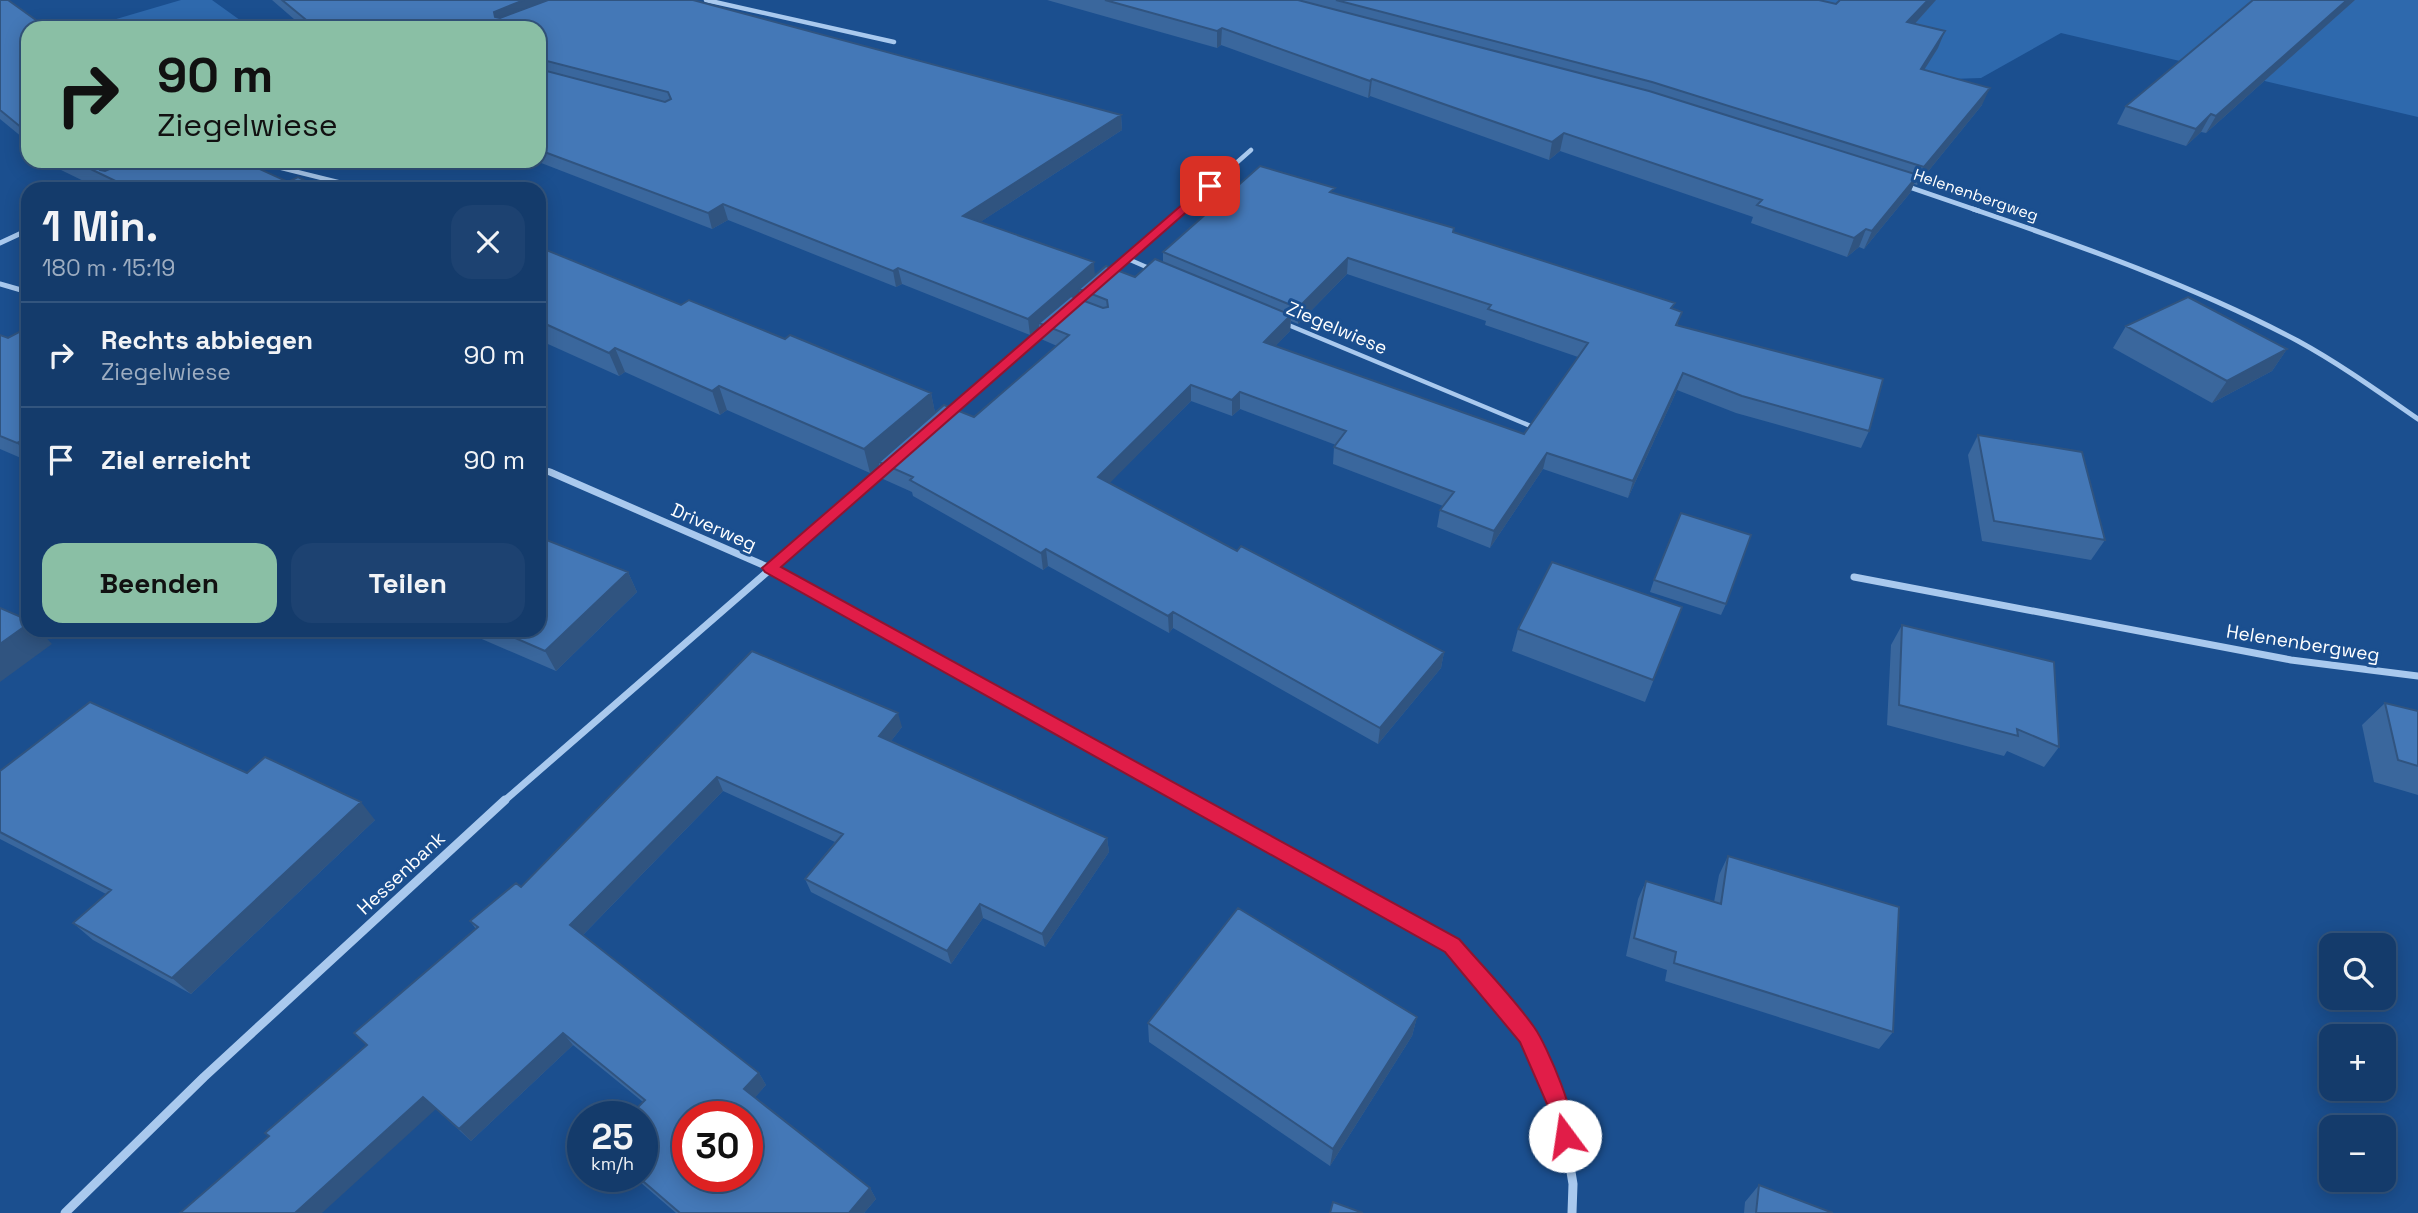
<!DOCTYPE html>
<html lang="de">
<meta charset="utf-8">
<style>
body{margin:0;font-family:"Space Grotesk",sans-serif;background:#1d4271;color:#f1f3f6;height:100vh;display:flex;flex-direction:column;font-size:26px;white-space:nowrap}
*{box-sizing:border-box;margin:0}
p{font-size:23px;color:#9dadc1}
.icon{flex:none;width:38px;height:38px;fill:none;stroke:currentColor;stroke-width:2;stroke-linecap:round;stroke-linejoin:round}
.map{position:relative;flex:1;overflow:hidden}
.drawer{position:absolute;left:21px;top:182px;width:525px;height:455px;display:flex;flex-direction:column;background:#143b6b;border-radius:21px;box-shadow:0 4px 18px #0003,0 0 0 2px #33557e}
.drawer>*{flex:none}
.guide{position:absolute;left:21px;top:21px;width:525px;height:147px;border-radius:21px;box-shadow:0 4px 18px #0003,0 0 0 2px #33557e;background:#8abfa5;color:#111;overflow:hidden}
.controls{position:absolute;left:2319px;top:933px;display:grid;gap:14px}
.controls a{display:grid;place-items:center;width:77px;height:77px;border-radius:14px;background:#143b6b;box-shadow:0 4px 18px #0003,0 0 0 2px #33557e;font-size:35px}
.speed{position:absolute;left:567px;top:1101px;display:flex;gap:14px;font-size:35px;font-weight:700;text-align:center}
.speed>*{display:grid;place-content:center;width:91px;height:91px;border-radius:50%;background:#143b6b;box-shadow:0 4px 18px #0003,0 0 0 2px #33557e;line-height:1}
.speed small{font-size:18px;font-weight:400}
.speed .limit{border:10px solid #d22;background:#fff;color:#111}
.pin{position:absolute;display:grid;place-items:center;width:60px;height:60px;color:#fff;margin:-30px;border-radius:14px;box-shadow:0 4px 10px #0006}
.me{position:absolute;width:77px;margin:-38px;rotate:346deg;stroke-linejoin:round;filter:drop-shadow(0 0 5px #0008)}
.turn{display:flex;align-items:center;gap:24px;height:147px;padding:0 21px;font-size:32px}
.turn .icon{width:91px;height:91px;stroke-width:2.5}
.turn b{display:block;font-size:49px;line-height:60px}
.round{display:grid;place-items:center;flex:none;width:74px;height:74px;border-radius:21px;background:#1d4271}
.summary{display:flex;align-items:center;justify-content:space-between;height:119px;padding:0 21px}
h1{font-size:42px;font-weight:600;line-height:52px}
.primary-button{display:flex;gap:14px;margin-top:auto;padding:14px 21px}
.primary-button a{flex:1;height:80px;border-radius:21px;background:#8abfa5;color:#111;font-size:28px;font-weight:600;line-height:80px;text-align:center}
.primary-button a+a{background:#1d4271;color:#f1f3f6}
ul{padding:0;list-style:none}
li{display:flex;align-items:center;gap:21px;height:105px;padding:0 21px;border-top:2px solid #33557e}
li div{flex:1}
li b{display:block;font-size:26px}
li em{font-style:normal}
.map>svg:first-child{display:block}
.green{fill:#2e69ad}
.lines{fill:none;stroke-linecap:round;stroke-linejoin:round}
.service{stroke:#a9c9ee;stroke-width:4.5}
.minor-far3{stroke:#a9c9ee;stroke-width:4.5}
.minor-far2{stroke:#a9c9ee;stroke-width:5}
.minor-far1{stroke:#a9c9ee;stroke-width:7}
.minor{stroke:#a9c9ee;stroke-width:9}
.wall{fill:#3a679d;fill-rule:evenodd}
.shaded-wall{fill:#305480}
.building{fill:#4478b7;stroke:#305480;stroke-width:2;fill-rule:evenodd}
.route{fill:#e11d48;stroke:#92132f;stroke-width:2}
.labels{text-anchor:middle;dominant-baseline:central;stroke-width:6;stroke-linejoin:round;paint-order:stroke}
.far-street-label{font-size:16px;fill:#fff;stroke:#1b4f8f}
.street-label{font-size:19px;fill:#fff;stroke:#1b4f8f}
</style>
<div class="map">
<svg width="2418" height="1213" viewBox="0 0 2418 1213">
<rect width="100%" height="100%" fill="#1b4f8f"/>
<path class="green" d="M 181,0 L 212,0 L 251,28 L 89,27 Z
M 1651,0 L 2418,0 L 2418,117 L 2061,33 L 1981,78 L 1951,79 Z"/>
<g class="lines">
<path class="service" d="M 1128,259 L 1151,269
M 1286,324 L 1533,427"/>
<path class="minor-far3" d="M 706,0 L 894,42
M 253,161 L 366,189
M 1906,186 L 1979,211
M 1182,211 L 1251,150"/>
<path class="minor-far2" d="M 1973,209 C 2084,247 2194,286 2298,341 C 2340,364 2379,392 2418,419
M 0,243 L 28,230
M 1110,274 L 1184,209
M 0,284 L 28,292
M 948,414 L 1046,330
M 539,467 L 554,473
M 880,473 L 887,467"/>
<path class="minor-far1" d="M 550,472 L 770,568 L 1193,802
M 1854,577 L 2291,660 L 2418,676
M 503,802 L 882,472"/>
<path class="minor" d="M 1189,800 L 1452,946 L 1528,1035 L 1561,1112 L 1573,1184 L 1572,1213
M 65,1213 L 204,1077 L 505,800"/>
</g>
<path class="wall" d="M 0,0 L 28,28 L 28,142 L 0,119 Z
M 272,0 L 693,0 L 1121,115 L 1122,130 L 980,222 L 1095,275 L 1135,277 L 1163,263 L 1163,252 L 1334,194 L 1454,228 L 1453,232 L 1673,309 L 1678,325 L 1869,431 L 1861,448 L 1736,413 L 1677,390 L 1628,498 L 1543,469 L 1490,548 L 1437,527 L 1440,510 L 1443,506 L 1333,464 L 1334,447 L 1336,445 L 1240,409 L 1232,416 L 1191,401 L 1109,483 L 1237,551 L 1444,652 L 1441,668 L 1378,744 L 1173,628 L 1169,633 L 1048,566 L 1043,570 L 913,496 L 912,492 L 883,479 L 879,465 L 870,473 L 727,410 L 720,415 L 625,372 L 619,376 L 539,340 L 539,247 L 681,305 L 785,339 L 931,393 L 935,413 L 974,417 L 1057,346 L 1041,339 L 1039,327 L 1030,335 L 902,284 L 896,287 L 728,220 L 712,229 L 536,161 L 539,161 L 539,28 L 302,26 ZM 1347,274 L 1486,321 L 1485,325 L 1578,357 L 1524,434 L 1275,346 L 1290,331 L 1291,321 L 1298,324 ZM 1080,292 L 1080,299 L 1074,297 Z
M 1047,0 L 1819,0 L 1836,4 L 1936,0 L 1915,24 L 1938,48 L 1924,70 L 1982,105 L 1917,185 L 1914,184 L 1910,193 L 1864,249 L 1859,247 L 1847,257 L 1751,223 L 1753,217 L 1560,151 L 1549,160 L 1370,96 L 1368,98 L 1221,45 L 1217,48 Z
M 2355,0 L 2206,133 L 2201,132 L 2186,146 L 2117,124 L 2126,106 Z
M 50,161 L 242,161 L 288,182 L 322,189 L 100,189 L 61,170 Z
M 2126,326 L 2287,349 L 2272,371 L 2212,403 L 2113,348 Z
M 0,335 L 8,338 L 28,336 L 28,461 L 0,449 Z
M 1978,435 L 2105,540 L 2091,560 L 1982,541 L 1968,455 Z
M 628,572 L 637,592 L 556,671 L 461,630 L 539,630 Z
M 1654,580 L 1726,604 L 1721,615 L 1650,592 Z
M 1682,607 L 1645,702 L 1512,651 L 1518,629 Z
M 1902,625 L 2059,747 L 2044,767 L 2007,751 L 2004,756 L 1887,725 L 1891,645 Z
M 752,651 L 902,727 L 891,741 L 1107,838 L 1109,852 L 1045,947 L 983,918 L 951,964 L 811,892 L 805,879 L 835,842 L 723,791 L 583,935 L 759,1073 L 766,1085 L 755,1097 L 870,1188 L 876,1199 L 864,1213 L 676,1213 L 633,1176 L 642,1176 L 643,1102 L 573,1045 L 471,1141 L 436,1109 L 269,1136 L 366,1045 L 476,929 L 470,921 L 521,887 Z
M 2385,703 L 2418,711 L 2418,795 L 2374,782 L 2362,725 Z
M 0,771 L 247,773 L 375,820 L 191,994 L 93,940 L 73,923 L 106,894 L 0,839 Z
M 1728,856 L 1893,1032 L 1879,1049 L 1665,981 L 1667,970 L 1626,956 L 1638,899 L 1646,881 L 1714,902 L 1719,875 Z
M 1417,1017 L 1412,1036 L 1330,1166 L 1149,1042 L 1148,1023 Z
M 1759,1185 L 1833,1213 L 1744,1213 L 1745,1202 Z"/>
<path class="shaded-wall" d="M 524,0 L 564,0 L 499,28 L 494,12 Z
M 1928,0 L 1936,0 L 1901,39 L 1907,22 Z
M 2347,0 L 2355,0 L 2206,133 L 2216,116 Z
M 1222,28 L 1221,45 L 1217,48 L 1217,31 Z
M 1945,31 L 1938,48 L 1914,86 L 1921,69 Z
M 1372,79 L 1370,96 L 1368,98 L 1370,81 Z
M 1990,88 L 1982,105 L 1917,185 L 1924,167 Z
M 2211,114 L 2201,132 L 2186,146 L 2196,129 Z
M 1121,115 L 1122,130 L 965,232 L 963,216 Z
M 1564,133 L 1560,151 L 1549,160 L 1552,142 Z
M 104,161 L 167,161 L 120,183 L 100,170 L 101,162 Z
M 1918,175 L 1910,193 L 1864,249 L 1872,231 Z
M 723,204 L 728,220 L 712,229 L 708,213 Z
M 1866,229 L 1859,247 L 1847,257 L 1854,238 Z
M 1348,258 L 1347,274 L 1298,324 L 1298,308 Z
M 1094,262 L 1095,278 L 1079,289 L 1080,292 L 1042,324 L 1039,323 L 1039,327 L 1030,335 L 1028,319 Z
M 898,268 L 902,284 L 896,287 L 893,271 Z
M 1291,315 L 1290,331 L 1263,359 L 1264,342 Z
M 615,348 L 625,372 L 619,376 L 609,353 Z
M 2287,349 L 2272,371 L 2212,403 L 2227,381 Z
M 1683,373 L 1677,390 L 1628,498 L 1633,481 Z
M 1191,385 L 1191,401 L 1099,494 L 1098,477 Z
M 719,386 L 727,410 L 720,415 L 712,391 Z
M 1240,392 L 1240,409 L 1232,416 L 1232,400 Z
M 931,393 L 936,417 L 879,462 L 879,465 L 870,473 L 864,449 Z
M 21,441 L 28,450 L 28,456 L 17,443 Z
M 1547,453 L 1543,469 L 1490,548 L 1494,531 Z
M 1046,549 L 1048,566 L 1043,570 L 1041,553 Z
M 628,572 L 637,592 L 556,671 L 545,651 Z
M 1173,612 L 1173,628 L 1169,633 L 1168,616 Z
M 28,624 L 28,630 L 39,630 L 52,644 L 0,682 L 0,644 Z
M 1444,652 L 1441,668 L 1378,744 L 1380,728 Z
M 898,713 L 902,727 L 884,750 L 879,736 Z
M 717,777 L 723,791 L 579,939 L 570,925 Z
M 361,802 L 375,820 L 191,994 L 172,978 Z
M 1107,838 L 1109,852 L 1045,947 L 1042,934 Z
M 980,904 L 983,918 L 951,964 L 947,951 Z
M 1417,1017 L 1412,1036 L 1330,1166 L 1333,1149 Z
M 563,1033 L 573,1045 L 471,1141 L 459,1129 Z
M 759,1073 L 766,1085 L 752,1101 L 744,1089 Z
M 423,1097 L 436,1109 L 322,1213 L 295,1213 Z
M 870,1188 L 876,1199 L 864,1213 L 849,1213 Z"/>
<path class="building" d="M 0,0 L 8,0 L 47,28 L 28,28 L 28,133 L 0,110 Z
M 282,0 L 524,0 L 494,12 L 495,17 L 500,18 L 548,0 L 693,0 L 1121,115 L 963,216 L 1094,262 L 1028,319 L 898,268 L 893,271 L 723,204 L 708,213 L 539,150 L 539,69 L 665,102 L 671,99 L 668,92 L 539,59 L 539,28 L 294,28 L 310,23 Z
M 1105,0 L 1298,0 L 1649,91 L 1918,175 L 1872,231 L 1866,229 L 1854,238 L 1757,205 L 1762,200 L 1564,133 L 1552,142 L 1372,79 L 1370,81 L 1222,28 L 1217,31 Z
M 1336,0 L 1819,0 L 1836,4 L 1840,0 L 1928,0 L 1907,22 L 1945,31 L 1921,69 L 1990,88 L 1924,167 L 1652,82 Z
M 2253,0 L 2347,0 L 2216,116 L 2211,114 L 2196,129 L 2126,106 Z
M 74,161 L 104,161 L 101,162 L 100,170 L 105,171 L 128,161 L 242,161 L 288,182 L 298,177 L 322,189 L 132,189 Z
M 1260,166 L 1335,188 L 1330,192 L 1454,228 L 1453,232 L 1675,303 L 1671,308 L 1682,312 L 1676,325 L 1883,379 L 1869,431 L 1742,396 L 1683,373 L 1633,481 L 1547,453 L 1494,531 L 1440,510 L 1454,492 L 1334,447 L 1346,431 L 1240,392 L 1232,400 L 1191,385 L 1098,477 L 1237,551 L 1241,546 L 1444,652 L 1380,728 L 1173,612 L 1168,616 L 1046,549 L 1041,553 L 910,480 L 913,477 L 879,462 L 944,405 L 974,417 L 1069,335 L 1039,323 L 1071,296 L 1103,308 L 1108,307 L 1107,300 L 1079,289 L 1106,266 L 1135,277 L 1155,259 L 1291,315 L 1264,342 L 1524,434 L 1588,343 L 1488,309 L 1491,305 L 1348,258 L 1298,308 L 1163,252 Z
M 539,247 L 681,305 L 689,300 L 785,339 L 790,335 L 931,393 L 864,449 L 719,386 L 712,391 L 615,348 L 609,353 L 539,321 Z
M 2188,297 L 2287,349 L 2227,381 L 2126,326 Z
M 19,332 L 28,336 L 28,444 L 21,441 L 17,443 L 0,436 L 0,335 L 8,338 Z
M 1978,435 L 2082,452 L 2105,540 L 1994,521 Z
M 1681,513 L 1751,535 L 1726,604 L 1654,580 Z
M 539,537 L 628,572 L 545,651 L 497,630 L 539,630 Z
M 1552,562 L 1682,607 L 1653,680 L 1518,629 Z
M 0,608 L 28,620 L 28,624 L 0,644 Z
M 1902,625 L 2054,662 L 2059,747 L 2017,729 L 2018,736 L 1899,705 Z
M 752,651 L 898,713 L 879,736 L 1107,838 L 1042,934 L 980,904 L 947,951 L 805,879 L 843,834 L 717,777 L 570,925 L 759,1073 L 744,1089 L 870,1188 L 849,1213 L 680,1213 L 637,1176 L 642,1176 L 642,1116 L 629,1116 L 645,1100 L 563,1033 L 459,1129 L 423,1097 L 295,1213 L 180,1213 L 269,1136 L 265,1133 L 367,1045 L 354,1033 L 478,927 L 470,921 L 516,883 L 521,887 ZM 688,1116 L 747,1116 L 747,1176 L 688,1176 Z
M 90,702 L 247,773 L 265,757 L 361,802 L 172,978 L 73,923 L 111,890 L 0,832 L 0,771 Z
M 2385,703 L 2418,711 L 2418,766 L 2398,760 Z
M 1728,856 L 1899,907 L 1893,1032 L 1674,963 L 1676,952 L 1634,938 L 1646,881 L 1721,904 Z
M 1238,908 L 1417,1017 L 1333,1149 L 1148,1023 Z
M 1759,1185 L 1833,1213 L 1756,1213 Z
M 1333,1202 L 1363,1213 L 1330,1213 Z"/>
<path class="route" d="M 1206,184 L 1216,186 L 781,567 L 1459,939 C 1484,968 1512,996 1534,1027 C 1547,1045 1581,1124 1573,1144 L 1565,1147 L 1558,1144 L 1551,1113 L 1520,1042 L 1445,952 L 765,572 L 762,568 Z"/>
<g class="labels">
<g class="far-street-label">
<text transform="translate(1976 195) rotate(19)">Helenenbergweg</text>
</g>
<g class="street-label">
<text transform="translate(1337 328) rotate(23)">Ziegelwiese</text>
<text transform="translate(714 527) rotate(24)">Driverweg</text>
<text transform="translate(2303 643) rotate(9)">Helenenbergweg</text>
<text transform="translate(401 873) rotate(-43)">Hessenbank</text>
</g>
</g>
</svg>
<div class="controls">
<a><svg class="icon" aria-label="search" viewBox="0 0 24 24"><circle cx="10" cy="10" r="6"/><path d="M15 15l6 6"/></svg></a>
<a>+</a>
<a>−</a>
</div>
<div class="speed"><div>25<small>km/h</small></div><div class="limit">30</div></div>
<div class="pin" style="left:1210px;top:186px;background:#d93025"><svg class="icon" aria-label="arrive" viewBox="0 0 24 24"><path d="M6 21V4h12l-3 4 3 4H6"/></svg></div>
<svg class="me" style="left:1565px;top:1136px" viewBox="-20 -20 40 40"><circle r="19" fill="#fff"/><path d="M0-13L10 11 0 6-10 11z" fill="#e11d48"/></svg>
<div class="guide">
<div class="turn"><svg class="icon" aria-label="right" viewBox="0 0 24 24"><path d="M7 20v-9h11M14 6l5 5-5 5"/></svg><div><b>90 m</b>Ziegelwiese</div></div>
</div>
<section class="drawer">
<div class="summary"><div><h1>1 Min.</h1><p>180 m · 15:19</p></div><a class="round"><svg class="icon" aria-label="close" viewBox="0 0 24 24"><path d="M6 6l12 12M18 6L6 18"/></svg></a></div>
<ul>
<li><svg class="icon" aria-label="right" viewBox="0 0 24 24"><path d="M7 20v-9h11M14 6l5 5-5 5"/></svg><div><b>Rechts abbiegen</b><p>Ziegelwiese</p></div><em>90 m</em></li>
<li><svg class="icon" aria-label="arrive" viewBox="0 0 24 24"><path d="M6 21V4h12l-3 4 3 4H6"/></svg><div><b>Ziel erreicht</b></div><em>90 m</em></li>
</ul>
<div class="primary-button"><a>Beenden</a><a>Teilen</a></div>
</section>
</div>
